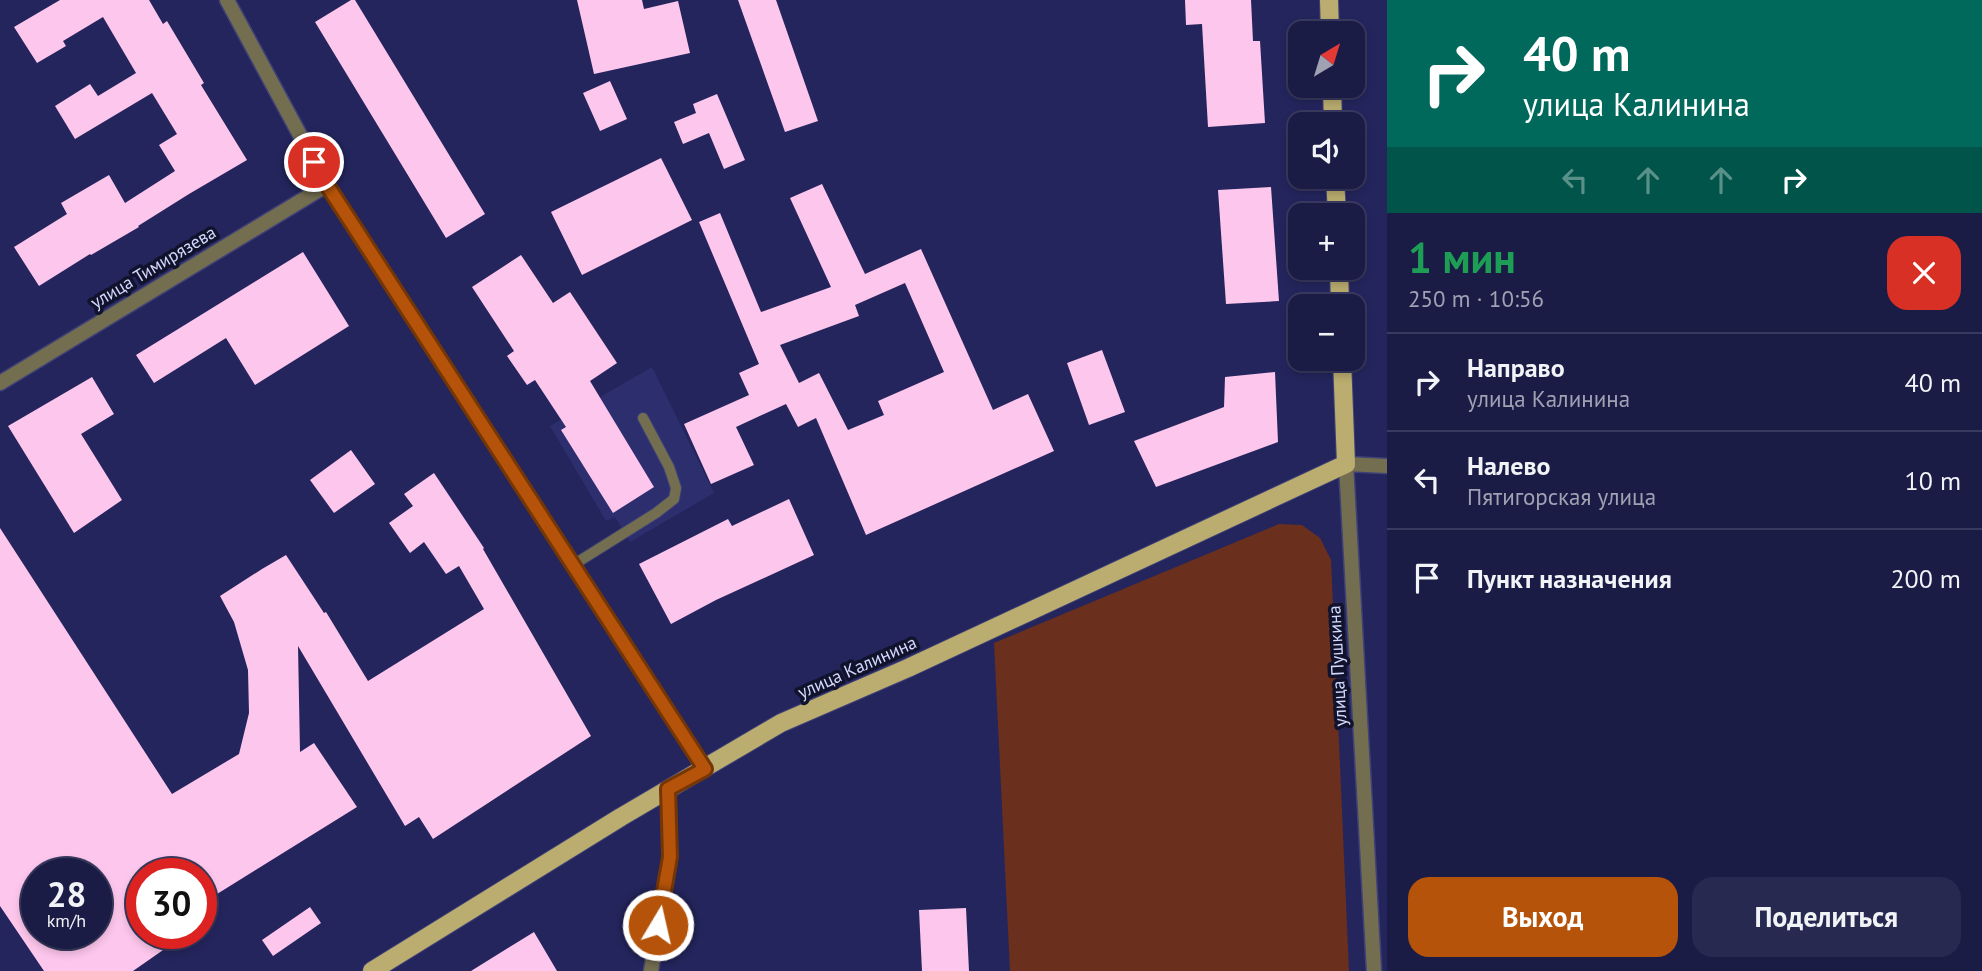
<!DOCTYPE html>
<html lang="ru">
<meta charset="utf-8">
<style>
body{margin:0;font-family:"PT Sans",sans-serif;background:#282951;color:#f1f3f6;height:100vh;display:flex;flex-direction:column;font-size:26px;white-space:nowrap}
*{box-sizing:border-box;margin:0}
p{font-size:23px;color:#a0a1b3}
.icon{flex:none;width:38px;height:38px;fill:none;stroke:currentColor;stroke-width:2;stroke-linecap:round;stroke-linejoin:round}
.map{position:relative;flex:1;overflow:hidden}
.side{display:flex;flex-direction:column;background:#1b1c46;width:595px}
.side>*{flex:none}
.banner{background:#00695c;color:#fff;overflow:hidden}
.needle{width:46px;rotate:38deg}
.fabs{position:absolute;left:1288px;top:21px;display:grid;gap:14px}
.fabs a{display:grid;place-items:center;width:77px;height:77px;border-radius:14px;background:#1b1c46;box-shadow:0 4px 10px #0003,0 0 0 2px #393a5f;font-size:35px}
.speed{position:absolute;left:21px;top:858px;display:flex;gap:14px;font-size:35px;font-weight:700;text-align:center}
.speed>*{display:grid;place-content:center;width:91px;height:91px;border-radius:50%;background:#1b1c46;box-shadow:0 4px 10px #0003,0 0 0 2px #393a5f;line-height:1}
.speed small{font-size:18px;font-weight:400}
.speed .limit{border:10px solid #d22;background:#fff;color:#111}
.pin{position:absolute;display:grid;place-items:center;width:60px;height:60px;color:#fff;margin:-30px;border:4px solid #fff;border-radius:50%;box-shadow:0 2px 7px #0007}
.me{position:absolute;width:77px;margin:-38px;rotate:9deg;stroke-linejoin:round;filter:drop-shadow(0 0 5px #0008)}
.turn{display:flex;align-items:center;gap:24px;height:147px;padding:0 21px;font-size:32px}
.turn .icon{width:91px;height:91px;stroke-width:2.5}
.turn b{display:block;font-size:49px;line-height:60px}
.lanes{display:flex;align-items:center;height:66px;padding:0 21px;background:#0003;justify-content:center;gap:35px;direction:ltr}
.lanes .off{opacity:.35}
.round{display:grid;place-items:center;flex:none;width:74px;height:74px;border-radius:21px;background:#282951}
.headline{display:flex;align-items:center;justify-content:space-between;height:119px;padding:0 21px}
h1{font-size:42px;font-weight:700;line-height:52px;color:#1e9e55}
.action{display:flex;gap:14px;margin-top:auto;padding:14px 21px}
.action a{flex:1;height:80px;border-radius:21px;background:#b45309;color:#fff;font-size:28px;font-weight:700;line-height:80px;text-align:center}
.action a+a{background:#282951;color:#f1f3f6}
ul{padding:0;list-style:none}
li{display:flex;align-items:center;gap:21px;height:98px;padding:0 21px;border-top:2px solid #393a5f}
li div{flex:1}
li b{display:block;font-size:26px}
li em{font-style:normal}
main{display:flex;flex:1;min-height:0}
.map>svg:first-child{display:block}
.built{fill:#2c2e6e}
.green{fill:#6b2f1d}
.building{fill:#fdc6ec;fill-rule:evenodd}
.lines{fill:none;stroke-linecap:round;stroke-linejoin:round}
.lane-casing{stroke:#404276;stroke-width:12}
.street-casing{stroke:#404276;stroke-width:17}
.primary-casing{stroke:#404276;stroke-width:20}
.lane{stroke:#746e51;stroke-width:10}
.street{stroke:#746e51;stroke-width:14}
.primary{stroke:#baad6f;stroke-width:18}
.route-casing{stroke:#753606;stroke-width:18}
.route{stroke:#b45309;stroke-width:12}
.labels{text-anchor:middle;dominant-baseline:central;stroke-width:7;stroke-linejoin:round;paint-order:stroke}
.street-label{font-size:18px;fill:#d3d9fc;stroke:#11132c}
</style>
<main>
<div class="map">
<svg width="1387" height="971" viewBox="0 0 1387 971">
<rect width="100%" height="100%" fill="#24255d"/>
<path class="built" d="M 652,367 L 714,493 L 630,542 L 615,517 L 606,521 L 550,426 Z"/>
<path class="green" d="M 1279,524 L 1302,525 L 1320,538 L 1331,560 L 1349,971 L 1010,971 L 994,643 Z"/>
<path class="building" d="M 60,0 L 149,0 L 163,24 L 167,21 L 204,83 L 201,85 L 247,160 L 189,194 L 138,226 L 139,227 L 91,255 L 90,254 L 39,286 L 14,247 L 67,214 L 61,203 L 109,175 L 125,203 L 175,171 L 159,145 L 177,134 L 152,93 L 75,139 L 55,106 L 90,84 L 98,96 L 136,73 L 103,17 L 63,41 L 66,46 L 37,63 L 14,27 Z
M 351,0 L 355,0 L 485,214 L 446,238 L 315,22 Z
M 577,0 L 642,0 L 644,9 L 678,1 L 690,53 L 594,74 Z
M 738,0 L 776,0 L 818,121 L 785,132 Z
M 1185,0 L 1251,0 L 1253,41 L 1260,41 L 1265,123 L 1208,127 L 1202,24 L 1186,25 Z
M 610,81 L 627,119 L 600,131 L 583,93 Z
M 717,94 L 745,160 L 724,169 L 709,133 L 683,144 L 674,122 L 696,113 L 693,104 Z
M 661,158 L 692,220 L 582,275 L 551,212 Z
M 822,184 L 865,274 L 921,249 L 993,410 L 1028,394 L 1054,451 L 866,535 L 816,418 L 798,427 L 786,404 L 736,427 L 754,465 L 711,484 L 684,424 L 749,395 L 739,373 L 759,364 L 699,222 L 720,213 L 761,312 L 831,287 L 790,198 ZM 905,283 L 944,372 L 878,401 L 884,415 L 848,430 L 819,373 L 799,383 L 780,345 L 859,316 L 855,305 Z
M 1271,187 L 1279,301 L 1226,304 L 1218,190 Z
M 303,252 L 349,326 L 255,385 L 226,338 L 154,383 L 136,355 Z
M 521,255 L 553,303 L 570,292 L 617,363 L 590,381 L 654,487 L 613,513 L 561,430 L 566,427 L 535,380 L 527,385 L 507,356 L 514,351 L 472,287 Z
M 1102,350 L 1125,412 L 1089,425 L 1067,363 Z
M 1275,372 L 1278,442 L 1156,487 L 1134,441 L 1224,407 L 1225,377 Z
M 92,377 L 114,414 L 81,434 L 122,500 L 74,533 L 8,426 Z
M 351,450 L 375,484 L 334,513 L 310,480 Z
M 434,473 L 484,548 L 483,549 L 591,736 L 433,839 L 419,817 L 405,826 L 298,646 L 300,752 L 314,743 L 357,807 L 201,904 L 201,873 L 142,873 L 142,933 L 155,933 L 166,948 L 133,971 L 44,971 L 0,906 L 0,528 L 172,794 L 239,754 L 249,713 L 248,670 L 234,622 L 220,596 L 262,569 L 286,555 L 324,613 L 326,612 L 368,681 L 484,609 L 459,566 L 446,574 L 424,542 L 410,553 L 389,523 L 413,506 L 404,494 ZM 37,873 L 96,873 L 96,933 L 37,933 Z
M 789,499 L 814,555 L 716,600 L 671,624 L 639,564 L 728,519 L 732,526 Z
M 310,907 L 321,923 L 273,956 L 262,940 Z
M 966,908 L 969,971 L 922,971 L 919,910 Z
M 534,932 L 557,971 L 471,971 Z"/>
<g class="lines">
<g class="lane-casing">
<path id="lane" d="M 573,565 L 656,513 L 674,499 L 676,488 L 669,467 L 643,418"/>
</g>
<g class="street-casing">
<path id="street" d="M 227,0 L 327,185 L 705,769
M 0,383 L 327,185
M 651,971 L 670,857 L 668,789
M 1374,971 L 1346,464 L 1387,466"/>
</g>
<g class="primary-casing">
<path id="primary" d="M 1329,0 L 1330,33
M 1332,86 L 1333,124
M 1335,177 L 1337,215
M 1339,268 L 1340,306
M 372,971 L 621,817 L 781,723 L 908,668 L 1346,464 L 1342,359"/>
</g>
<use href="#lane" class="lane"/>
<use href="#street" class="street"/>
<use href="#primary" class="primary"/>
</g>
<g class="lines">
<g class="route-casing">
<path id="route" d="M 314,162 L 327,185 L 705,769 L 668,789 L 670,857 L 658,925"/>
</g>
<use href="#route" class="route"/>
</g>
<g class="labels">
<g class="street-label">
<text transform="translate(153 267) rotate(-31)">улица Тимирязева</text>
<text transform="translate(1337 666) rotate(-93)">улица Пушкина</text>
<text transform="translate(857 667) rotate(-24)">улица Калинина</text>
</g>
</g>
</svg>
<div class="fabs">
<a><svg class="needle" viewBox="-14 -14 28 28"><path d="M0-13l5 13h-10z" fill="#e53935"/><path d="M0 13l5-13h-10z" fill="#a0a1b3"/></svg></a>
<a><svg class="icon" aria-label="sound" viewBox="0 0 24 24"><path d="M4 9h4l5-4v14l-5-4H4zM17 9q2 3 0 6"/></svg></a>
<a>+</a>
<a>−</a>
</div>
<div class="speed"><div>28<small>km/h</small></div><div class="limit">30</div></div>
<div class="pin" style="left:314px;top:162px;background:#d93025"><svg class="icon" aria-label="arrive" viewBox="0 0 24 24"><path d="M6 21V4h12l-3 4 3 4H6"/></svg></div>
<svg class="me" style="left:658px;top:925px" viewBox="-20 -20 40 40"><circle r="17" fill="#b45309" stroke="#fff" stroke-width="3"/><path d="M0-11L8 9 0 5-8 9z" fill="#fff"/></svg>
</div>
<section class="side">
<div class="banner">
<div class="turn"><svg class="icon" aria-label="right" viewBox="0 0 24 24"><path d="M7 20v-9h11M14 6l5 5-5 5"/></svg><div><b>40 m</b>улица Калинина</div></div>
<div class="lanes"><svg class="icon off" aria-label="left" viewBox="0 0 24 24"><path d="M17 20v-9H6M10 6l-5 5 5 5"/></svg><svg class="icon off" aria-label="ahead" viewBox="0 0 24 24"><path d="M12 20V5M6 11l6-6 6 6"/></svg><svg class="icon off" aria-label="ahead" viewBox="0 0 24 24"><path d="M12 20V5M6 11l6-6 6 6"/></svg><svg class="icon" aria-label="right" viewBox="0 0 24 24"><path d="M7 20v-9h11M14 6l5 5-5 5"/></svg></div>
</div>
<div class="headline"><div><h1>1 мин</h1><p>250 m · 10:56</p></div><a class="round" style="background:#d93025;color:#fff"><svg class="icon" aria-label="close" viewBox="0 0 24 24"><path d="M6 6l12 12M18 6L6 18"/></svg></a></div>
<ul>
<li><svg class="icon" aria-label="right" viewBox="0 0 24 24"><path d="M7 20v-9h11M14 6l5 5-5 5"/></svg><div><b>Направо</b><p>улица Калинина</p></div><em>40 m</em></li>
<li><svg class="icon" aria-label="left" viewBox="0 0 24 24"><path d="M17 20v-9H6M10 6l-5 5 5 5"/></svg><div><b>Налево</b><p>Пятигорская улица</p></div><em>10 m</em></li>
<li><svg class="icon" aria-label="arrive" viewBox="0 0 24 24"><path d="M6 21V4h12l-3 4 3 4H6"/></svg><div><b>Пункт назначения</b></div><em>200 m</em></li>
</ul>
<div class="action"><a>Выход</a><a>Поделиться</a></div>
</section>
</main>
